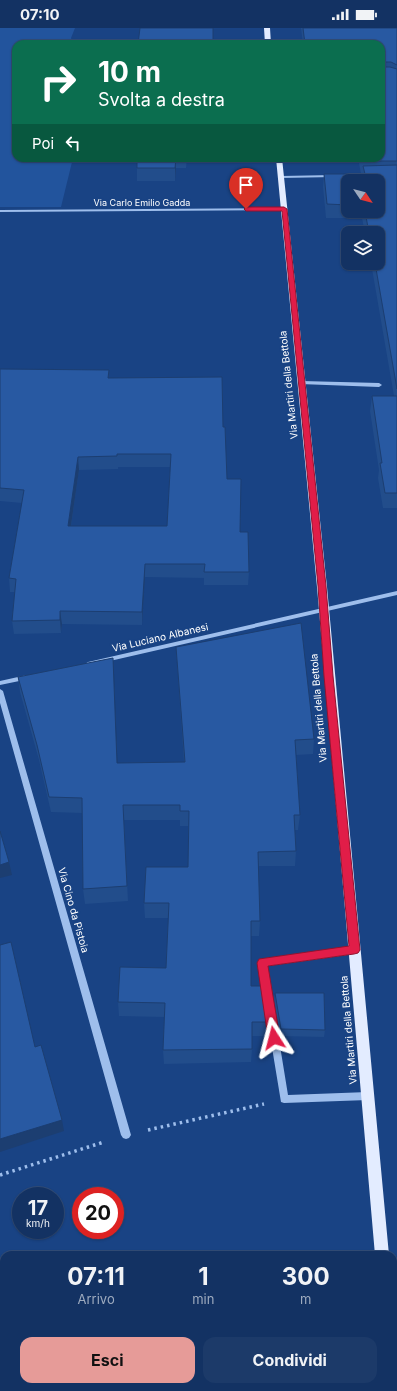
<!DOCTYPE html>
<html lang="it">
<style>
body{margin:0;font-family:Inter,sans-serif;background:#1c3a69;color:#f1f3f6;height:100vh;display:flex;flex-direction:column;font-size:15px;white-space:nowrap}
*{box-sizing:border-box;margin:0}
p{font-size:13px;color:#9daabe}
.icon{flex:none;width:22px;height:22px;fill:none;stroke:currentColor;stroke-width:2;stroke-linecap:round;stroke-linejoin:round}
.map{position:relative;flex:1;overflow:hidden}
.details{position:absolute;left:0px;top:1223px;width:397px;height:140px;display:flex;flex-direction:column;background:#133263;border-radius:12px 12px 0 0;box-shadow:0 1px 3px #0004,0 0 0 1px #324d78}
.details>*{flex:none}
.banner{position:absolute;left:12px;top:12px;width:373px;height:122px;border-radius:12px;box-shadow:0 1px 3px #0004,0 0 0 1px #324d78;background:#0b6e4f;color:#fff;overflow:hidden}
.needle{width:26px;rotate:125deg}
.fabs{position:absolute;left:341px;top:146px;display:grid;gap:8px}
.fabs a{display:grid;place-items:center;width:44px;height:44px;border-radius:8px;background:#133263;box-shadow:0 1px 3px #0004,0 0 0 1px #324d78;font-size:20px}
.speed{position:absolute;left:12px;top:1159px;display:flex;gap:8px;font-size:20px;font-weight:700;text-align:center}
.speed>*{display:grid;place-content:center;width:52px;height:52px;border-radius:50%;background:#133263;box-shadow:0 1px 3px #0004,0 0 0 1px #324d78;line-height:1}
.speed small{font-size:10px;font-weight:400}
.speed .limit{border:6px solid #d22;background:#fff;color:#111}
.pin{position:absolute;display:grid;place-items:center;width:34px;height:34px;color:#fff;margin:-41px -17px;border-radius:50% 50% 50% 0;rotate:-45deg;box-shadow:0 0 4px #0007}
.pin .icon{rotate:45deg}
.me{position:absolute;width:44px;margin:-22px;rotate:351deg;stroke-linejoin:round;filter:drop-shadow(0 0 3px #0008)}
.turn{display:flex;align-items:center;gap:14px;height:84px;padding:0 20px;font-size:18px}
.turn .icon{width:52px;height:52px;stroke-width:2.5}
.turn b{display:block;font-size:28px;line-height:34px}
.then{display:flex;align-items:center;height:38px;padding:0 20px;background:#0003;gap:8px;font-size:15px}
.eta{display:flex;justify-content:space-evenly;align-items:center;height:68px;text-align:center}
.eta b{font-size:24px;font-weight:700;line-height:28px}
.button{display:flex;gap:8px;margin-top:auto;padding:8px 20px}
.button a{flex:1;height:46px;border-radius:12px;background:#e69b98;color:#111;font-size:16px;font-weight:700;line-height:46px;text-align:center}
.button a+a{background:#1c3a69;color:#f1f3f6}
.status{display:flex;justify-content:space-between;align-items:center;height:28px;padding:0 20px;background:#133263;direction:ltr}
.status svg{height:11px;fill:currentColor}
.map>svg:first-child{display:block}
.green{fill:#22549d}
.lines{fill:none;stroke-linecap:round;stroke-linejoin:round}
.path{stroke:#9ebeec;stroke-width:3.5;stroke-dasharray:2.5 4;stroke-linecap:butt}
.minor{fill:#9ebeec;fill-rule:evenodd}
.major{fill:#e3ecff;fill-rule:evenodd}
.wall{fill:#224d8b;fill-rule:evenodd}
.shaded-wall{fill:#1c3e71}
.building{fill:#2859a2;stroke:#1c3e71;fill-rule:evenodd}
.route{fill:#e11d48;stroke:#92132f}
.labels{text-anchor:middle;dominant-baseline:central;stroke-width:4;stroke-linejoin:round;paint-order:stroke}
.far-street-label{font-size:9px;fill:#fff;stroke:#194384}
.street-label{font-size:10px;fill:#fff;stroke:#194384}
</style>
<div class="status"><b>07:10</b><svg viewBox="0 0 49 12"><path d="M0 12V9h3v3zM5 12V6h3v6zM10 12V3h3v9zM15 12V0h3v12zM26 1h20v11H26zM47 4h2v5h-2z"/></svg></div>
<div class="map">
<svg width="397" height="1363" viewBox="0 0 397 1363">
<rect width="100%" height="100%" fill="#194384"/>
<path class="green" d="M 0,0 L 75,0 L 71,10 L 73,16 L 16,16 L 16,130 L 73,130 L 61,179 L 0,179 Z"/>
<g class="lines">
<path class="path" d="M 148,1102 L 264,1076
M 0,1147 L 104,1114"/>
<path class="minor" d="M 333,147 L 335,148 L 335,149 L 281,150 L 279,149 L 281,148 Z
M 286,180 L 286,182 L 284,182 L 0,184 L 0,182 Z
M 302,353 L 379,355 L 382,357 L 379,359 L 300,356 L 299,355 Z
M 397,563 L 397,567 L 88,638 L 85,636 L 88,634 Z
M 27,647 L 29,647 L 30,649 L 29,651 L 0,657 L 0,653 Z
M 0,661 L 3,663 L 131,1107 L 129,1110 L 126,1111 L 123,1110 L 121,1107 L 0,675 Z
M 354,918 L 357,920 L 358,922 L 357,924 L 354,926 L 267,938 L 288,1067 L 368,1064 L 371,1065 L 372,1068 L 371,1071 L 368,1072 L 284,1075 L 281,1074 L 258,935 L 259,932 L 262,931 Z"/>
<path class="major" d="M 264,0 L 270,0 L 271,16 L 265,16 Z
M 276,130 L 282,130 L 327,559 L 389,1227 L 375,1227 L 317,559 Z
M 393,1339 L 397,1340 L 397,1363 L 388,1363 L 387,1359 L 393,1359 Z"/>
</g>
<path class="wall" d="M 301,0 L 397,0 L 397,480 L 383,480 L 378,450 L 379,442 L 370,383 L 372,368 L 394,368 L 371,235 L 378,235 L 378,205 L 365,205 L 362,190 L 326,190 L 323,159 L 324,146 L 361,146 L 358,130 L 381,130 L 381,16 L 303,16 ZM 348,153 L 378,183 L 348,183 Z
M 137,130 L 187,130 L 186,140 L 176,140 L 175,153 L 137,153 Z
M 0,341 L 110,350 L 223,399 L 227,451 L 240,504 L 249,544 L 248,557 L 204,557 L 204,550 L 145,549 L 142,597 L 62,596 L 61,605 L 14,606 L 12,593 L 15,564 L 10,564 L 9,550 L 22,475 L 0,473 ZM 118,439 L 170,439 L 167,498 L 71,498 L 79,442 L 118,441 Z
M 176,619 L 314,711 L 313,726 L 296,727 L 300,787 L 298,802 L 295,802 L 296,823 L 295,838 L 258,838 L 260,893 L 259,908 L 251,908 L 251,958 L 270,994 L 269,1008 L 252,1008 L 252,1021 L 251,1034 L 164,1036 L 163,1022 L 164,989 L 119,988 L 118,974 L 166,940 L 168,890 L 145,890 L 144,875 L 188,839 L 188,798 L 180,798 L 180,792 L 124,792 L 128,873 L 85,876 L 83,861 L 82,785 L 51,784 L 39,732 L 20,664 L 18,649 L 113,630 L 117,735 L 184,734 L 177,635 Z
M 275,965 L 325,1002 L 324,1009 L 280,1008 L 274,972 Z"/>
<path class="shaded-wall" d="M 176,130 L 176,140 L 175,153 L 175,140 Z
M 78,429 L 79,442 L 69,511 L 68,498 Z
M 145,536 L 145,549 L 142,597 L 142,584 Z
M 60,583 L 62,596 L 61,605 L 60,592 Z
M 113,630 L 114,646 L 118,750 L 117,735 Z
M 9,834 L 12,847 L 0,850 L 0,837 Z
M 62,1092 L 64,1103 L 0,1124 L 0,1111 Z"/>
<path class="building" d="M 140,0 L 213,0 L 213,16 L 138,16 Z
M 303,0 L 397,0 L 397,37 L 391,34 L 382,34 L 381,35 L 381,16 L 305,16 Z
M 381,36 L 382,39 L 390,39 L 397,41 L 397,133 L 362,133 L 361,130 L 381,130 Z
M 137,130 L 176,130 L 175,140 L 137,140 Z
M 397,137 L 397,361 L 375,235 L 378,235 L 378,205 L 369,205 L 365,183 L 378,183 L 378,153 L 348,153 L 348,177 L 327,176 L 324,146 L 365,146 L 363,138 Z
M 0,341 L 109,342 L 108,350 L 222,349 L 223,399 L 225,399 L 227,451 L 241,451 L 240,504 L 248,504 L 249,544 L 204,544 L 205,536 L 145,536 L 142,584 L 60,583 L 60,592 L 12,593 L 16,551 L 9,550 L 24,462 L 0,460 ZM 117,426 L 171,426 L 167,498 L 68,498 L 78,429 L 117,428 Z
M 372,368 L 397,368 L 397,465 L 385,465 L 380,435 L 382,435 Z
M 301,595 L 314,711 L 295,712 L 300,787 L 294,787 L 296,823 L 258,824 L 260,893 L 251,893 L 251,958 L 264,958 L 270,994 L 252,994 L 252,1021 L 163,1022 L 165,975 L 118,974 L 120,939 L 166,940 L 169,875 L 144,875 L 146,839 L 188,839 L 189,783 L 180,783 L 180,777 L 123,777 L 127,858 L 83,861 L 82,770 L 49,769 L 37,717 L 18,649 L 113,630 L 117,735 L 185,734 L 176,619 Z
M 0,803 L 9,834 L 0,837 Z
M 11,914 L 35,1019 L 41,1017 L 62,1092 L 0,1111 L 0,917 Z
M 275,965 L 324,965 L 325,1002 L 281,1001 Z
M 4,1236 L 4,1359 L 87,1359 L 89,1363 L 0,1363 L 0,1238 Z"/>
<path class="route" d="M 284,179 L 287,181 L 326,558 L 333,648 L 360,922 L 358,925 L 354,926 L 268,938 L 280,1010 L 278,1014 L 274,1015 L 270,1014 L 268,1010 L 257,935 L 259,931 L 349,918 L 324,648 L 318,558 L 282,183 L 246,183 L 244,181 L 246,179 Z"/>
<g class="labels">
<g class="far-street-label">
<text x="142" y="174">Via Carlo Emilio Gadda</text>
</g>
<g class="street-label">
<text transform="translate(288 357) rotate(-96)">Via Martiri della Bettola</text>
<text transform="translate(160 609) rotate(-13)">Via Luciano Albanesi</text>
<text transform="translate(318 680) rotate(-95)">Via Martiri della Bettola</text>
<text transform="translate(74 882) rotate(74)">Via Cino da Pistoia</text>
<text transform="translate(348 1002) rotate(-95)">Via Martiri della Bettola</text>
</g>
</g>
</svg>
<div class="fabs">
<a><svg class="needle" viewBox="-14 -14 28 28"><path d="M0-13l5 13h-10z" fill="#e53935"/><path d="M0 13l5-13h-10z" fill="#9daabe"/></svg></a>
<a><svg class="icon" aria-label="layers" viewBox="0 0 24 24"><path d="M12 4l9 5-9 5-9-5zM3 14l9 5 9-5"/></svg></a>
</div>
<div class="speed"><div>17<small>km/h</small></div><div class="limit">20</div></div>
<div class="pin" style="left:246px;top:181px;background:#d93025"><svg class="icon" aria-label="arrive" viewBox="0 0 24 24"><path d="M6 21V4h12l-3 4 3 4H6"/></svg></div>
<svg class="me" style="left:274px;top:1010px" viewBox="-20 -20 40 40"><path d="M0-17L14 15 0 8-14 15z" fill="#e11d48" stroke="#fff" stroke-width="4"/></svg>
<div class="banner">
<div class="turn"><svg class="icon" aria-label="right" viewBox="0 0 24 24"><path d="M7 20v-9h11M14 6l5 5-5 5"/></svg><div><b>10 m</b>Svolta a destra</div></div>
<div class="then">Poi<svg class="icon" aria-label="left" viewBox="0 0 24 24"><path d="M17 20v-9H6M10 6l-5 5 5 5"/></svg></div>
</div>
<section class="details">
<div class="eta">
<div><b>07:11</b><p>Arrivo</p></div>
<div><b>1</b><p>min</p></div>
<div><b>300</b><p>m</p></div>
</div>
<div class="button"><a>Esci</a><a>Condividi</a></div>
</section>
</div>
